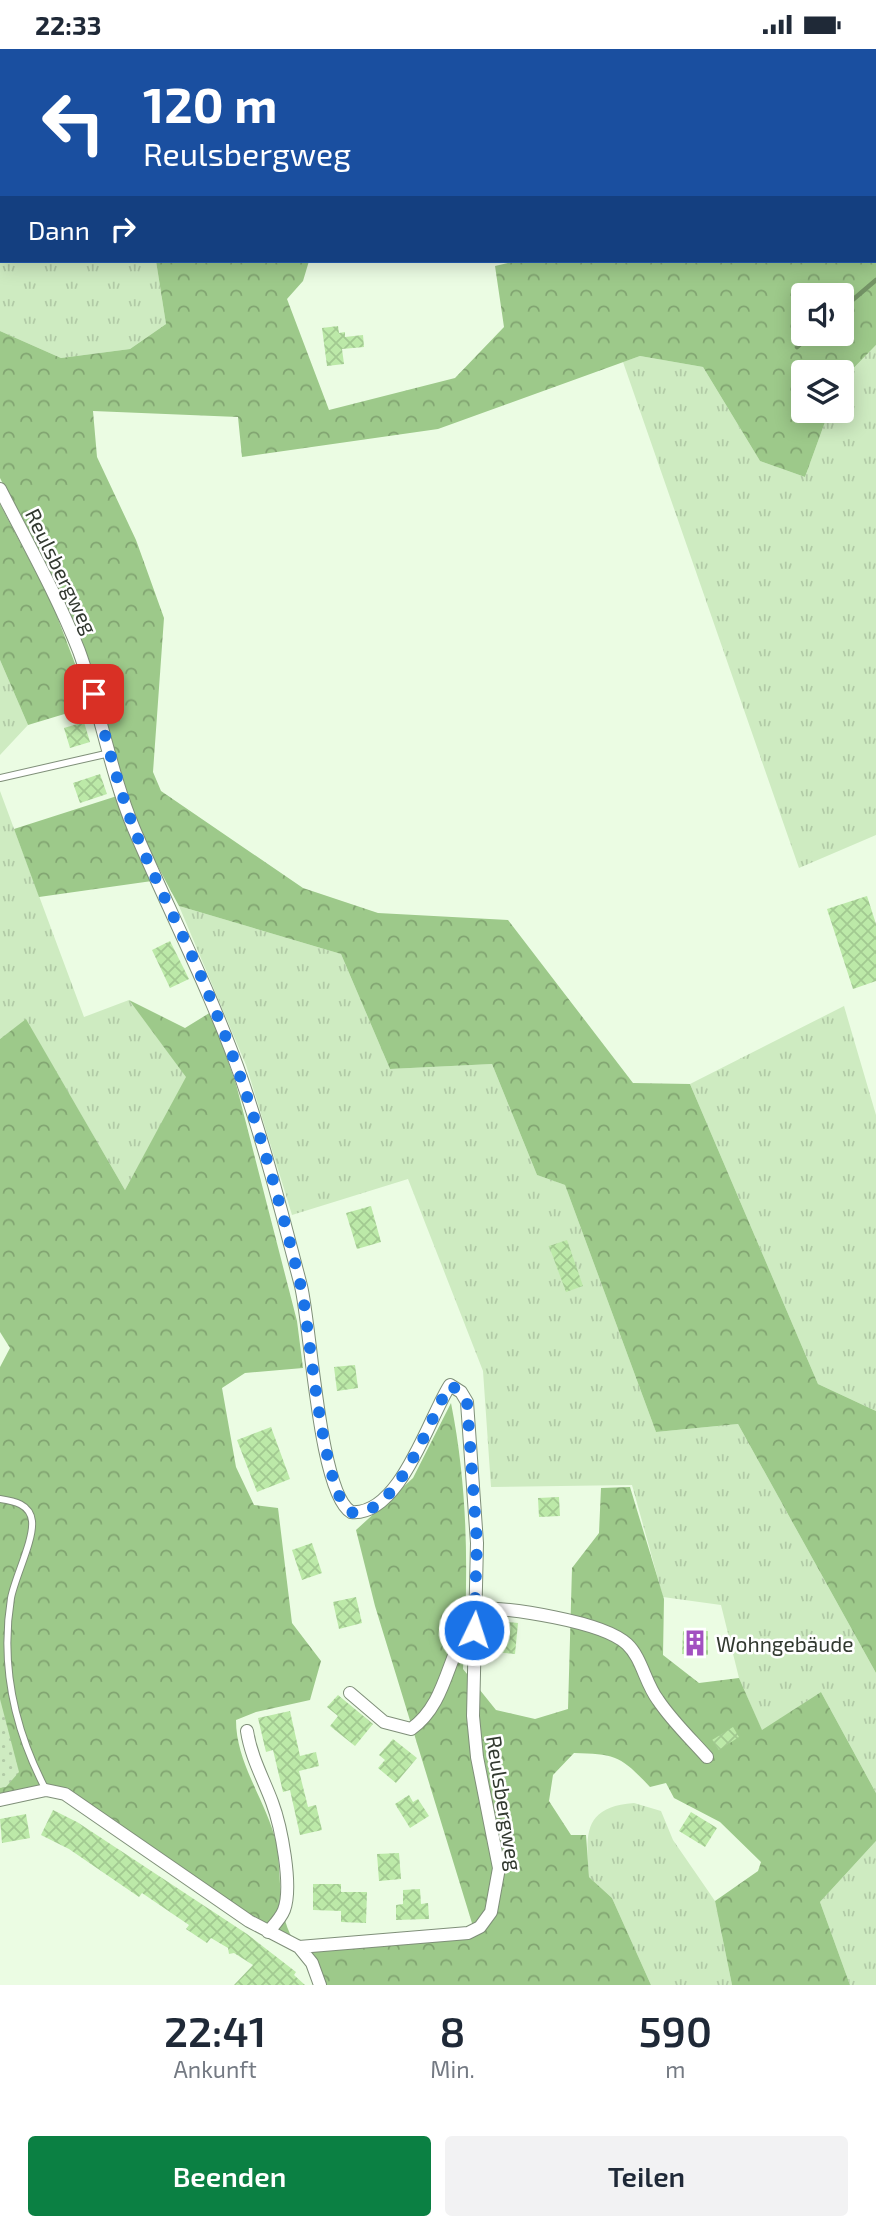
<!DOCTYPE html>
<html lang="de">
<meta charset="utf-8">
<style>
body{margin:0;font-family:"Exo 2",sans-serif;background:#f2f2f3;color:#1f2937;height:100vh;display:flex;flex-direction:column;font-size:26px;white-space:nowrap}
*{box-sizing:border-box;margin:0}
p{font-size:23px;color:#747a83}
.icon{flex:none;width:38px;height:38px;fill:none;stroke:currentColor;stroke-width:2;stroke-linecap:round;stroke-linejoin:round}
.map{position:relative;height:1936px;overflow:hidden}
.sheet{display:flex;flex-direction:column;background:#fff;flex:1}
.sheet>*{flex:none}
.guide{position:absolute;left:0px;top:0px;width:877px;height:214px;box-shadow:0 4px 18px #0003;background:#1a4fa0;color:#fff;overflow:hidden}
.buttons{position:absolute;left:791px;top:234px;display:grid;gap:14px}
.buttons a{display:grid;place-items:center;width:63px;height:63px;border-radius:7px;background:#fff;box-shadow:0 4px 18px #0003;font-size:35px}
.pin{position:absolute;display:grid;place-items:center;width:60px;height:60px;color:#fff;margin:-30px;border-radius:14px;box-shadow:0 4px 10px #0006}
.me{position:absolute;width:77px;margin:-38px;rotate:4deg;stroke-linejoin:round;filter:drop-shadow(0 0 5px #0008)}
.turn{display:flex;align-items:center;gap:24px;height:147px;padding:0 28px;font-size:32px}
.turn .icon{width:91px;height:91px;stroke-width:2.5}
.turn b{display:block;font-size:49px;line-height:60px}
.then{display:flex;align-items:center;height:66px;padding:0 28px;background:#0003;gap:14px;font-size:26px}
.eta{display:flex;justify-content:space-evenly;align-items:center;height:119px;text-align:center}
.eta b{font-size:42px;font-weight:600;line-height:49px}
.primary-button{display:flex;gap:14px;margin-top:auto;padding:14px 28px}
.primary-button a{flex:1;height:80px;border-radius:7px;background:#0b8043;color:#fff;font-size:28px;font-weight:600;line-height:80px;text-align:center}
.primary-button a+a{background:#f2f2f3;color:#1f2937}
.status{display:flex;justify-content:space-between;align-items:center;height:49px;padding:0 35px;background:#fff;direction:ltr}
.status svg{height:19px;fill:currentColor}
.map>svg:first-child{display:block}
.grass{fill:url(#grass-tufts)}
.forest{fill:url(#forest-crowns);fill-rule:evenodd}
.park{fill:url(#park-dots)}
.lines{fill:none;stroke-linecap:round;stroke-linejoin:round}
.stream{stroke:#749466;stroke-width:4.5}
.building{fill:url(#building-cross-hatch)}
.lane-casing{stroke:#7f8f79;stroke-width:8}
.street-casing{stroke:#7f8f79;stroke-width:14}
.lane{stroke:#fff;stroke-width:6}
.street{stroke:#fff;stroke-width:12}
.route{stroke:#1a73e8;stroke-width:12;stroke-dasharray:0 21.6}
.labels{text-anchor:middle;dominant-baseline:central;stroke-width:5;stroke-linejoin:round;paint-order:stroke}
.street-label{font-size:21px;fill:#323930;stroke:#fff}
.poi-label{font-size:21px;fill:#323930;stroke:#fff;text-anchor:start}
</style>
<div class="status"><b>22:33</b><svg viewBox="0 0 49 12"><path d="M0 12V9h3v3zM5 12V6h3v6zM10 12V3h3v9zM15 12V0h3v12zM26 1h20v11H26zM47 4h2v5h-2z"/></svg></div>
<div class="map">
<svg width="876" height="1936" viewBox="0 0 876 1936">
<defs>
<pattern id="grass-tufts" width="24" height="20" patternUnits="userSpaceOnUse" patternTransform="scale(1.75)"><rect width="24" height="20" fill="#ceebc1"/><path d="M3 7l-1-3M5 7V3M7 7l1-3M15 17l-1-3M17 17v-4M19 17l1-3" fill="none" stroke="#b1caa6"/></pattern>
<pattern id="forest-crowns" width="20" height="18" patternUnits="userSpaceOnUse" patternTransform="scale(1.75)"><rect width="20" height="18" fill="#9dc98a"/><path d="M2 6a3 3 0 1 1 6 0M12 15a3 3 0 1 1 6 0" fill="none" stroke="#81a471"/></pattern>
<pattern id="park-dots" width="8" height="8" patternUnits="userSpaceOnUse" patternTransform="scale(1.75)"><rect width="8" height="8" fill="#ceebc1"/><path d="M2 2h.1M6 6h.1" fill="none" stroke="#b1caa6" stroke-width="1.8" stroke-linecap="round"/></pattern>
<pattern id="building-cross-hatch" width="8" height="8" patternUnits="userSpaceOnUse" patternTransform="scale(1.75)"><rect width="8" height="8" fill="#bce9a8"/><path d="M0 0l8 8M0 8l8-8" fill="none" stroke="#a2c991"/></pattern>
</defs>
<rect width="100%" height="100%" fill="#ebfce3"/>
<path class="grass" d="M 0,0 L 230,0 L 2,2 L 2,212 L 156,212 L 166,275 L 130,300 L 61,309 L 0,282 Z
M 876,296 L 876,786 L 799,819 L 623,313 L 640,307 L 703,318 L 760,412 L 805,428 L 829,362 L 842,362 L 842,331 Z
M 0,611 L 28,676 L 0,706 Z
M 0,742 L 84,968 L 129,951 L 187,1028 L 125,1141 L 26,971 L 0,990 Z
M 179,857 L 341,905 L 390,1020 L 492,1015 L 537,1126 L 565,1136 L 656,1383 L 738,1375 L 876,1624 L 876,1744 L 821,1643 L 762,1682 L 739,1629 L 721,1556 L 663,1548 L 632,1436 L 491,1438 L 483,1322 L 408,1130 L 292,1166 L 246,1016 Z
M 844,957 L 876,1066 L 876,1362 L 818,1335 L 690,1035 Z
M 634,1754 L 661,1762 L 673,1791 L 715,1852 L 732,1936 L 651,1936 L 612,1849 L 589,1828 C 586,1786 582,1758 634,1754 Z
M 876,1792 L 876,1936 L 850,1936 L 820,1853 Z"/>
<path class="forest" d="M 876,0 L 876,296 L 842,331 L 842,324 L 803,324 L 803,362 L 829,362 L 805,428 L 760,412 L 703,318 L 640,307 L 438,380 L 242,408 L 238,368 L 93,362 L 97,408 L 136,491 L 164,569 L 153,723 L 161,742 L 303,839 L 378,864 L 508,871 L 633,1034 L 690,1035 L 818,1335 L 876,1362 L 876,1624 L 738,1375 L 656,1383 L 565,1136 L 537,1126 L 492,1015 L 390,1020 L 341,905 L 179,857 L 141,786 L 62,552 L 0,429 L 0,282 L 61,309 L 130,300 L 166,275 L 156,212 L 309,212 L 303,232 L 287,250 L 329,361 L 455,329 L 504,278 L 495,217 L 516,212 L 875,212 L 875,2 L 189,1 ZM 803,247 L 842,247 L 842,285 L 803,285 Z
M 0,455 L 52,554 L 91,657 L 28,676 L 0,611 Z
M 117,747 L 152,832 L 39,848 L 14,780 Z
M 129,951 L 185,979 L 211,963 L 236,1035 L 297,1272 L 303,1319 L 245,1324 L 222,1339 L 236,1418 L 254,1456 L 278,1459 L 292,1574 L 321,1612 L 310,1651 L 256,1663 L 236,1671 C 236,1715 266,1751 276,1793 C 283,1827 275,1867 297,1896 L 289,1893 L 65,1744 L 0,1750 L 0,1318 L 10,1299 L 0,1283 L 0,990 L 26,970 L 125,1141 L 186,1028 Z
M 451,1354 C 469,1445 468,1527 463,1620 L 496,1661 L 535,1670 L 568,1660 L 572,1519 L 599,1484 L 601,1439 L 630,1438 L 664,1550 L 663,1606 L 699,1634 L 739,1629 L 762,1681 L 821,1643 L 876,1744 L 876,1792 L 820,1853 L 850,1936 L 732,1936 L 715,1852 L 758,1822 L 761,1813 L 720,1773 L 674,1749 L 666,1734 L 650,1738 C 621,1707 616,1705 574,1704 L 553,1726 L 549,1752 L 571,1786 L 586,1786 L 589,1828 L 612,1849 L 651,1936 L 324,1936 L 310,1901 L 315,1897 C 370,1898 421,1894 475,1884 L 375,1557 L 356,1481 L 413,1429 Z"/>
<path class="park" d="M 0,1650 L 19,1723 L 6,1738 L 0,1739 Z"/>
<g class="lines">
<path class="stream" d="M 842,260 L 876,231
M 797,298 L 812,285"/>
</g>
<path class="building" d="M 338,277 L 339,284 L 345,283 L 345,288 L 363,286 L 364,298 L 342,300 L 344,315 L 327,317 L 322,279 Z
M 84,673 L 90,693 L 70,699 L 64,679 Z
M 100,725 L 107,745 L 80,754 L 73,734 Z
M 867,847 L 876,875 L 876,932 L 853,940 L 827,860 Z
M 170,892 L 189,930 L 170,939 L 152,901 Z
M 371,1157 L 381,1193 L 357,1200 L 346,1164 Z
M 567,1191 L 583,1237 L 566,1243 L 549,1197 Z
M 355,1316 L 358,1339 L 337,1342 L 334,1318 Z
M 271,1378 L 290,1430 L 257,1443 L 237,1391 Z
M 559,1448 L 560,1467 L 539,1468 L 538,1449 Z
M 312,1494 L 322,1524 L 302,1531 L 292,1501 Z
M 356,1548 L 362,1574 L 339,1580 L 333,1553 Z
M 497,1572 L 518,1574 L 515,1605 L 494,1603 Z
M 683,1582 L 708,1582 L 708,1606 L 682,1605 Z
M 338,1646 L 373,1675 L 355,1697 L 330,1677 L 338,1667 L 327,1658 Z
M 290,1662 L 300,1707 L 316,1703 L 319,1717 L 299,1722 L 308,1758 L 316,1756 L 322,1781 L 300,1786 L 290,1741 L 283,1743 L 273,1701 L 266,1703 L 258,1669 Z
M 733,1678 L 739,1688 L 719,1701 L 712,1691 Z
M 393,1690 L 417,1709 L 396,1734 L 378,1719 L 385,1711 L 379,1706 Z
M 409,1746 L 413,1753 L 418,1750 L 429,1767 L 410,1779 L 395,1755 Z
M 53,1761 L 77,1773 L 247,1885 L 296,1923 L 294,1926 L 305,1936 L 234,1936 L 253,1916 L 234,1904 L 229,1905 L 228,1899 L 211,1889 L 207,1894 L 186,1880 L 189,1876 L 142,1844 L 139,1848 L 69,1800 L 41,1786 Z
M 691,1763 L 717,1779 L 705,1798 L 679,1782 Z
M 26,1765 L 30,1789 L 2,1794 L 0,1770 Z
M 399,1804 L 401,1830 L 379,1832 L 377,1805 Z
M 313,1835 L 341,1835 L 341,1843 L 367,1843 L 366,1874 L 341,1873 L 341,1862 L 313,1861 Z
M 420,1840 L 421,1855 L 428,1854 L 429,1870 L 396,1871 L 396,1856 L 403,1855 L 403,1841 Z"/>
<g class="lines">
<g class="lane-casing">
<path id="lane" d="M 0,729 L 110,704
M 0,1450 C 14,1452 30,1455 32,1472 C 34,1491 15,1528 11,1549 C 0,1617 15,1682 46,1741"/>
</g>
<g class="street-casing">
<path id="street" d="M 0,440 C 27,493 57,546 79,602 C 100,660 110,723 134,780 C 170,864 212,945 242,1031 C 265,1098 283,1168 301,1237 C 311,1278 319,1444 351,1463 C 400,1468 429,1368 450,1336 L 461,1343 L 467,1353 L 477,1494 L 473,1667 L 477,1708 L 499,1819 L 491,1863 L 480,1878 L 468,1884 L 299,1898 L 249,1872 L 65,1745 L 46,1741 L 0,1751
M 476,1559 C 510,1559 602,1572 627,1595 C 642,1609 645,1634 658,1651 C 672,1672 691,1690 707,1708
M 350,1644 L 384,1673 L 411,1680 C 443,1658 447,1615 464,1584 L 474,1581
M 247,1682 C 251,1708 263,1729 272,1753 C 281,1777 293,1837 284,1861 C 281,1869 274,1876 268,1883
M 299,1898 L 312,1914 L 320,1936"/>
</g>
<use href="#lane" class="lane"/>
<use href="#street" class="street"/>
</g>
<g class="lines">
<path class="route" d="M 94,645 C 106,689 117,734 133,777 C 157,838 189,895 213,956 C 250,1046 278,1143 301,1238 C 309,1269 323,1464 355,1464 C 400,1463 430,1367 450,1336 L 461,1343 L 467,1353 L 477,1494 L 474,1581"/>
</g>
<defs>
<g id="building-bare" transform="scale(2.1)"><path d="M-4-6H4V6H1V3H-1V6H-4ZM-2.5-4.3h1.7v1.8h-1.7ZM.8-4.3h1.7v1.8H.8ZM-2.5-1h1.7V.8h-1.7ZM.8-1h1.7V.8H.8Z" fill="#a250c0" stroke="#fff" stroke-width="2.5" paint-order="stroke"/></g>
</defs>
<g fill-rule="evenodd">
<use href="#building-bare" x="695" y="1594"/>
</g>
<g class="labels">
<g class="street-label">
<text transform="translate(62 522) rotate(64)">Reulsbergweg</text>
<text transform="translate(505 1754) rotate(81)">Reulsbergweg</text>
</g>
<g class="poi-label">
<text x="716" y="1594">Wohngebäude</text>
</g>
</g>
</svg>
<div class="buttons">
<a><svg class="icon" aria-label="sound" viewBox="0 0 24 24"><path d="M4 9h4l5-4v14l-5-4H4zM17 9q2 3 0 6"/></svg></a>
<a><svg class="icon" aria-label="layers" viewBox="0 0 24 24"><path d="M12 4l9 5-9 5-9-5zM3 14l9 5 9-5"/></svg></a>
</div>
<div class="pin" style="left:94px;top:645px;background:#d93025"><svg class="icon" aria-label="arrive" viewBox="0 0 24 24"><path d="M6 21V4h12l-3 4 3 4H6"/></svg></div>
<svg class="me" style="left:474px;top:1581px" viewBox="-20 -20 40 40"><circle r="17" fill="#1a73e8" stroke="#fff" stroke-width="3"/><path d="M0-11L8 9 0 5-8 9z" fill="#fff"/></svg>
<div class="guide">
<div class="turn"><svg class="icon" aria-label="left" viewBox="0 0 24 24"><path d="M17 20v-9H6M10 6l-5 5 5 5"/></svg><div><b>120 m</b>Reulsbergweg</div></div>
<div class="then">Dann<svg class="icon" aria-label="right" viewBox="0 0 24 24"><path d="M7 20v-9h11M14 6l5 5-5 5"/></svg></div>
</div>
</div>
<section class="sheet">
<div class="eta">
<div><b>22:41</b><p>Ankunft</p></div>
<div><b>8</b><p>Min.</p></div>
<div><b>590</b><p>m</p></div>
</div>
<div class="primary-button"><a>Beenden</a><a>Teilen</a></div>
</section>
